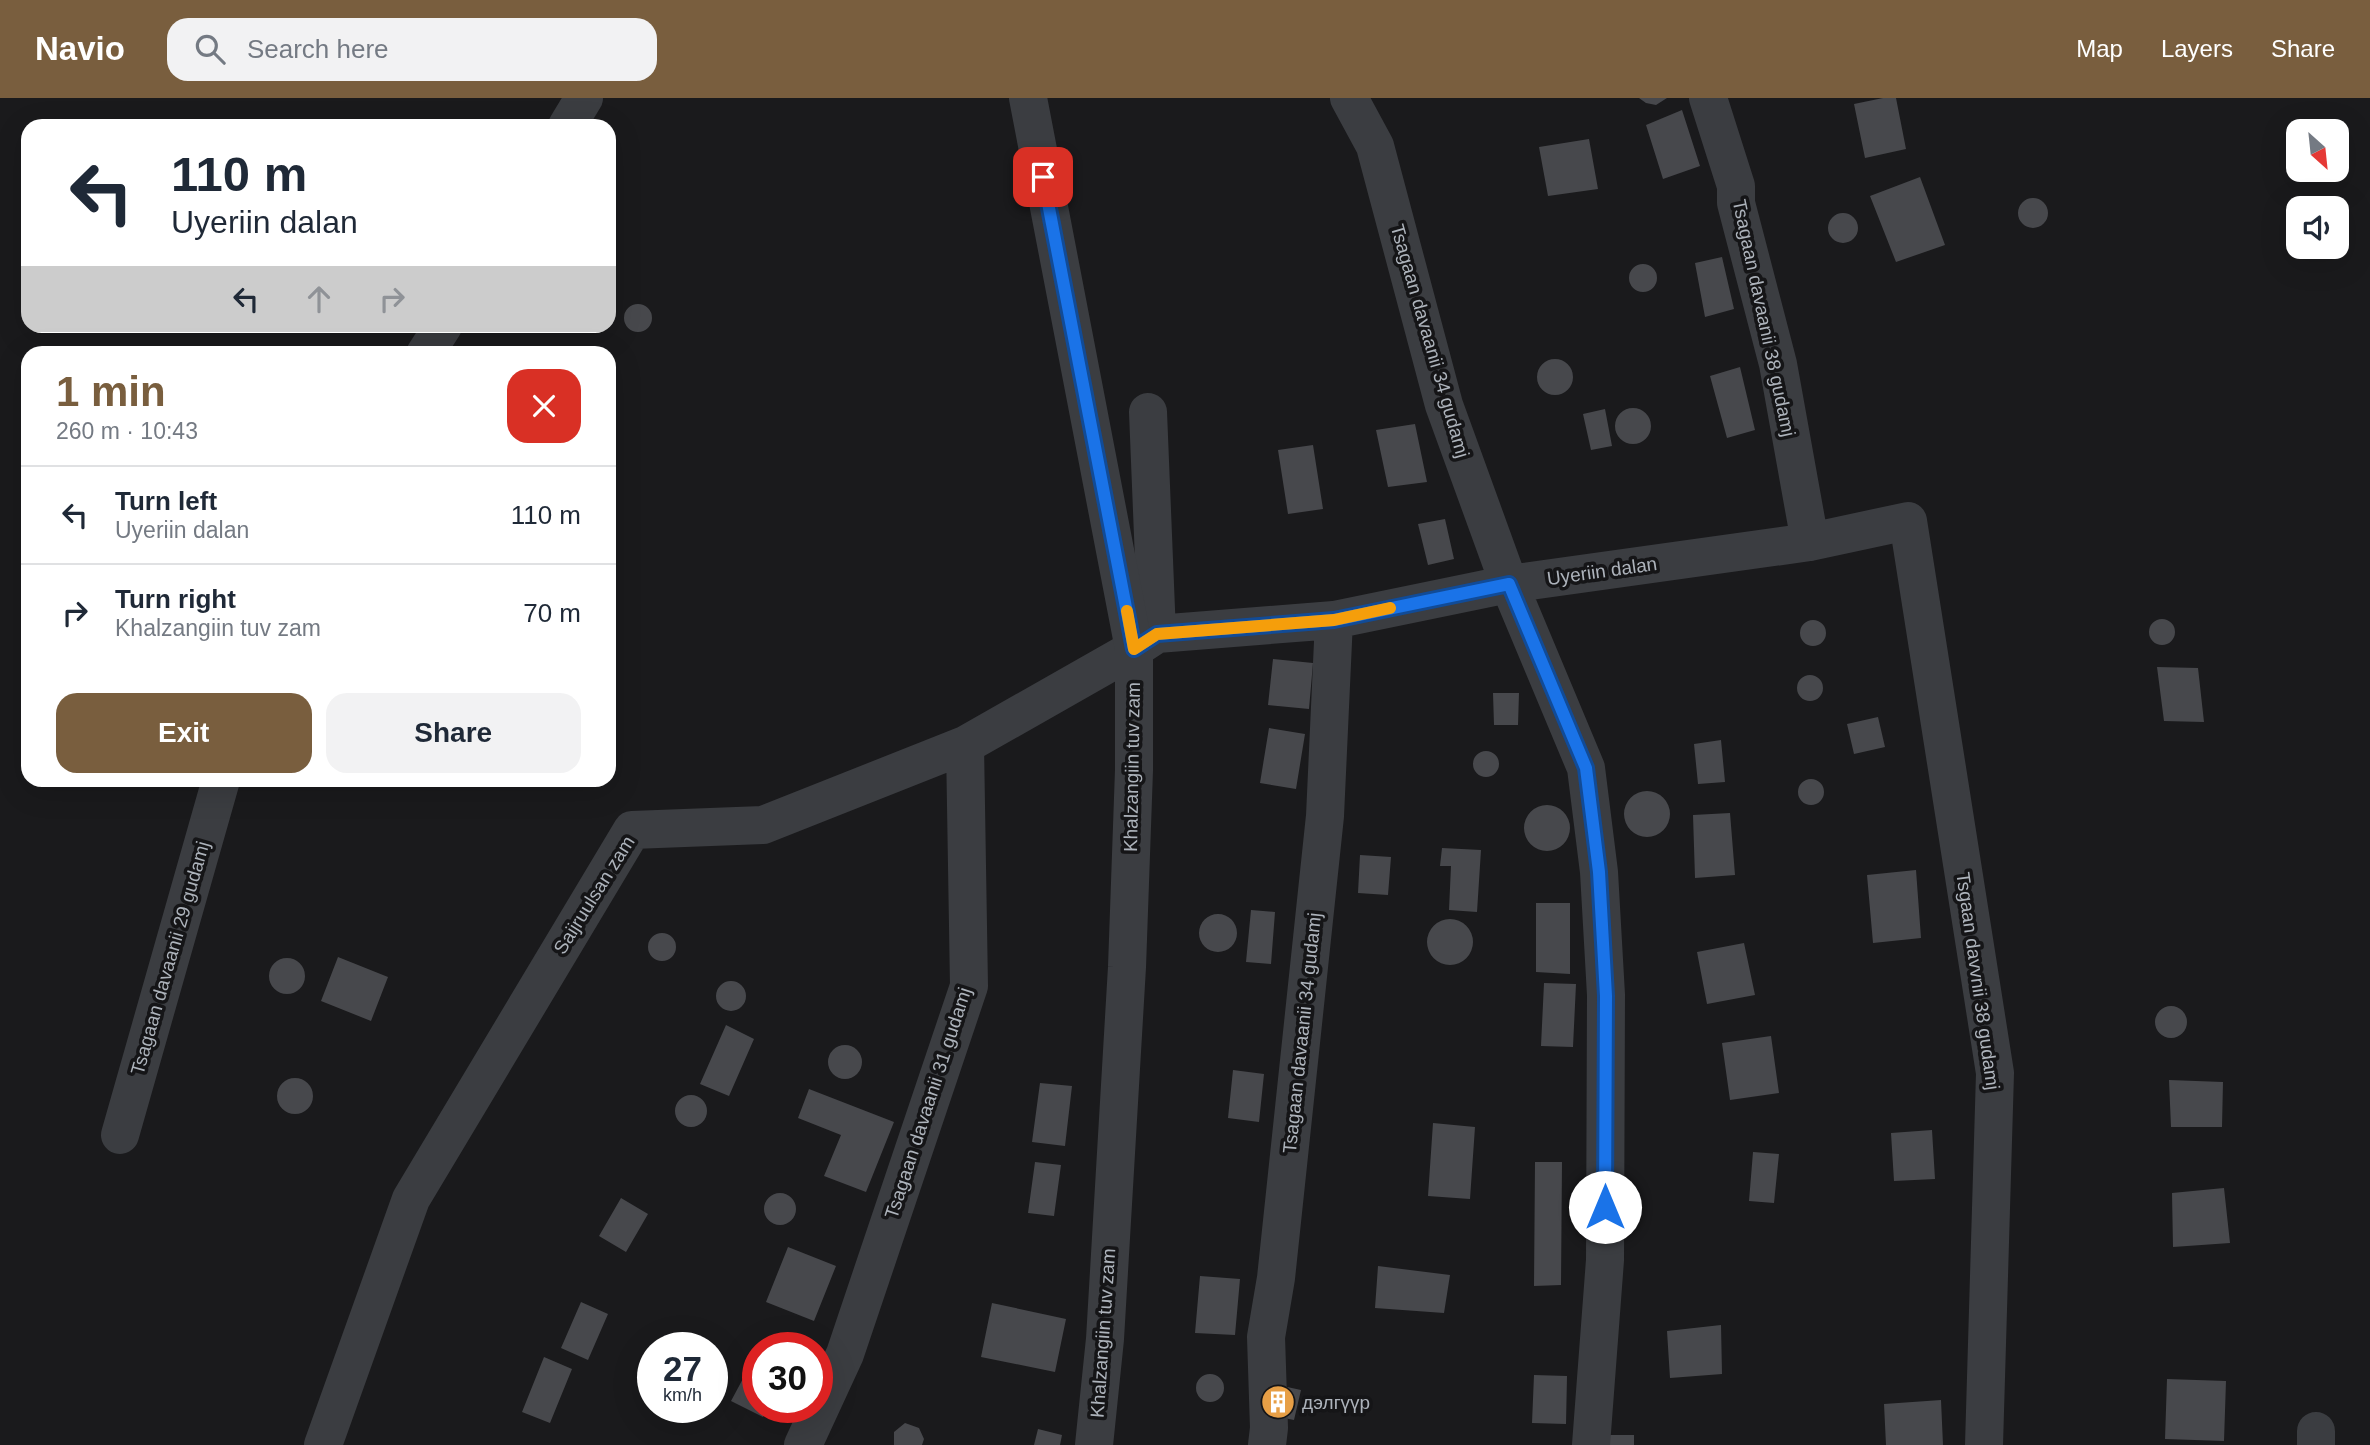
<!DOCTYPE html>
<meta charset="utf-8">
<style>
body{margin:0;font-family:Helvetica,sans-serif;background:#f2f2f3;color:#1f2937;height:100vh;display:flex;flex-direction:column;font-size:26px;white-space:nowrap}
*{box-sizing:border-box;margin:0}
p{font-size:23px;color:#747a83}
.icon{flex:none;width:38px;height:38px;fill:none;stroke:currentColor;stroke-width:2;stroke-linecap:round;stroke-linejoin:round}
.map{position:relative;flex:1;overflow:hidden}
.drawer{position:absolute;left:21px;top:248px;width:595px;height:441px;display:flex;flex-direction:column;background:#fff;border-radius:21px;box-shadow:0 7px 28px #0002}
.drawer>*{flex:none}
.top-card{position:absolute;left:21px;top:21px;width:595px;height:214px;border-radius:21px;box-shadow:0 7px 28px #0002;background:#fff;color:#1f2937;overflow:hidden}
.needle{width:46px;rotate:153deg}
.controls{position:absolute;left:2286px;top:21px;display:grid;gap:14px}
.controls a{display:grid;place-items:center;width:63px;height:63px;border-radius:14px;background:#fff;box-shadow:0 7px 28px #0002;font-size:35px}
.speed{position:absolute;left:637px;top:1234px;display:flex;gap:14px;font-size:35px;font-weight:700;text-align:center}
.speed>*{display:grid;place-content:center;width:91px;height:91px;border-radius:50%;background:#fff;box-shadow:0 7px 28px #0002;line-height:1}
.speed small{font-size:18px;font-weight:400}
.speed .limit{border:10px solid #d22;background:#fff;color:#111}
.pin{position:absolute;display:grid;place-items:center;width:60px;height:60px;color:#fff;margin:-30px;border-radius:14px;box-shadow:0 4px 10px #0006}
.me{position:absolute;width:77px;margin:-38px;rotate:0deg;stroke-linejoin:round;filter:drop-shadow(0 0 5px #0008)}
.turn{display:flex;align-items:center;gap:24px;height:147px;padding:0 35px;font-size:32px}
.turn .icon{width:91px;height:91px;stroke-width:2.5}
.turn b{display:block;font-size:49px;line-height:60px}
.lanes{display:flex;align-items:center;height:66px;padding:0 35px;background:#0003;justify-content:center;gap:35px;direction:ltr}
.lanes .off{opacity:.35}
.round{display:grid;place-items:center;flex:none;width:74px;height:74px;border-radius:21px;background:#f2f2f3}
.head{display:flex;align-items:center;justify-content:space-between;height:119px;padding:0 35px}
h1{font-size:42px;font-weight:700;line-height:52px;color:#795e3e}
.action{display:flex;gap:14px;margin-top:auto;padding:14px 35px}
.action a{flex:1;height:80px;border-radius:21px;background:#795e3e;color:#fff;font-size:28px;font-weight:700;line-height:80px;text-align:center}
.action a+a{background:#f2f2f3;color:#1f2937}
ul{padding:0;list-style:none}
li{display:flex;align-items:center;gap:21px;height:98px;padding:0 35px;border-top:2px solid #e0e1e3}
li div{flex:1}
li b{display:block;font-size:26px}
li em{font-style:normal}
header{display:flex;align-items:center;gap:42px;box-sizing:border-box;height:98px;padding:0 35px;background:#795e3e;color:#fff}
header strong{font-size:33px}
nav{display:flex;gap:38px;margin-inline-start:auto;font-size:24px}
.search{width:490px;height:63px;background:#f2f2f3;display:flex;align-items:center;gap:18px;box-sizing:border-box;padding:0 24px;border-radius:21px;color:#747a83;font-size:26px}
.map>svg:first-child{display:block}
.building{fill:#47484c}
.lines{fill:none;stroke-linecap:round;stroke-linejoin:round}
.minor{stroke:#3b3d41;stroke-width:38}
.tertiary{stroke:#3b3d41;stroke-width:38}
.route-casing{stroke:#114b97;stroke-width:18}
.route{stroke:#1a73e8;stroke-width:12}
.slow{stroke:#f59e0b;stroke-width:12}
.labels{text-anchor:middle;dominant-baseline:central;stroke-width:7;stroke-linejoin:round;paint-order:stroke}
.street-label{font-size:19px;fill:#adb3bb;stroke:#151517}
.poi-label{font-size:19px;fill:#adb3bb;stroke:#151517;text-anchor:start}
</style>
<header>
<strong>Navio</strong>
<div class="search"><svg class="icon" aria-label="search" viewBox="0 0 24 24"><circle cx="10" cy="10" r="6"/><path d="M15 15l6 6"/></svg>Search here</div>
<nav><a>Map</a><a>Layers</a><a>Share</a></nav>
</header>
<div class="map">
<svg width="2370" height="1347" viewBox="0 0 2370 1347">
<rect width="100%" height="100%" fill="#1a1a1c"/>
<path class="building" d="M 1639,0 L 1667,0 L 1656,7 L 1646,5 Z
M 1883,0 L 1896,0 L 1906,51 L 1865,60 L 1854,6 Z
M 1682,12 L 1700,68 L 1663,81 L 1646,27 Z
M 1589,41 L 1598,91 L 1548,98 L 1539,49 Z
M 1920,79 L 1945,147 L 1896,164 L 1870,98 Z
M2018 115a15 15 0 1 1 30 0a15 15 0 1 1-30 0Z
M1828 130a15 15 0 1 1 30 0a15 15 0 1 1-30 0Z
M 1722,159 L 1734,211 L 1705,219 L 1695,165 Z
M1629 180a14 14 0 1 1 28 0a14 14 0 1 1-28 0Z
M624 220a14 14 0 1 1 28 0a14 14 0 1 1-28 0Z
M1537 279a18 18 0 1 1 36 0a18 18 0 1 1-36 0Z
M 1740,269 L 1755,332 L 1727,340 L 1710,278 Z
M1615 328a18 18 0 1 1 36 0a18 18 0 1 1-36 0Z
M 1605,311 L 1612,348 L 1591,352 L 1583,316 Z
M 1415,326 L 1427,384 L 1388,389 L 1376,332 Z
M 1313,347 L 1323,411 L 1288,416 L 1278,352 Z
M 1445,421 L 1454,461 L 1428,467 L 1418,426 Z
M2149 534a13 13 0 1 1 26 0a13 13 0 1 1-26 0Z
M1800 535a13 13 0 1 1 26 0a13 13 0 1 1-26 0Z
M 1273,561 L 1313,565 L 1309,611 L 1268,607 Z
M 2157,569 L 2198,570 L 2204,624 L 2164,623 Z
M1797 590a13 13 0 1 1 26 0a13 13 0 1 1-26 0Z
M 1493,595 L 1519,595 L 1518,627 L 1494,627 Z
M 1878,619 L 1885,649 L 1854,656 L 1847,626 Z
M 1269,630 L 1305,636 L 1296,691 L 1260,685 Z
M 1721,642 L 1725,684 L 1698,686 L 1694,646 Z
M1473 666a13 13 0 1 1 26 0a13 13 0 1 1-26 0Z
M1798 694a13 13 0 1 1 26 0a13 13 0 1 1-26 0Z
M1624 716a23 23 0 1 1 46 0a23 23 0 1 1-46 0Z
M1524 730a23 23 0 1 1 46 0a23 23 0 1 1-46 0Z
M 1730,715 L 1735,777 L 1695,780 L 1693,717 Z
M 1442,750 L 1481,752 L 1477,814 L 1449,812 L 1451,768 L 1440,768 Z
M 1360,757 L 1391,759 L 1388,797 L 1358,795 Z
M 1916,772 L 1921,840 L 1873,845 L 1867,777 Z
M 1536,805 L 1570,805 L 1570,876 L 1536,874 Z
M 1251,812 L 1275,814 L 1271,866 L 1246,864 Z
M1199 835a19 19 0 1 1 38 0a19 19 0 1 1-38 0Z
M1427 844a23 23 0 1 1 46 0a23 23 0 1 1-46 0Z
M648 849a14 14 0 1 1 28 0a14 14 0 1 1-28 0Z
M 1744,845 L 1755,897 L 1707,906 L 1697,854 Z
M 338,859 L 388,879 L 371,923 L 321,903 Z
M269 878a18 18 0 1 1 36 0a18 18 0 1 1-36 0Z
M716 898a15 15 0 1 1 30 0a15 15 0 1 1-30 0Z
M 1544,885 L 1576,886 L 1573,949 L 1541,948 Z
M2155 924a16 16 0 1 1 32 0a16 16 0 1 1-32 0Z
M 726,927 L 754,941 L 729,998 L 700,986 Z
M 1771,938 L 1779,995 L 1730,1002 L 1722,945 Z
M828 964a17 17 0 1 1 34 0a17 17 0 1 1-34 0Z
M 1233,972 L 1264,976 L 1259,1024 L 1228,1020 Z
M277 998a18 18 0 1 1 36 0a18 18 0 1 1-36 0Z
M 2169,982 L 2223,984 L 2222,1029 L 2171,1029 Z
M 1040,985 L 1072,988 L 1065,1048 L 1032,1044 Z
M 809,991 L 894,1024 L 866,1094 L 824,1078 L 841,1037 L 798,1020 Z
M675 1013a16 16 0 1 1 32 0a16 16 0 1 1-32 0Z
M 1433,1025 L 1475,1029 L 1470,1101 L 1428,1098 Z
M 1932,1032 L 1935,1081 L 1894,1083 L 1891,1035 Z
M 1753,1054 L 1779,1056 L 1774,1105 L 1749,1103 Z
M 1035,1064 L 1061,1067 L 1054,1118 L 1028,1115 Z
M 1535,1064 L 1562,1064 L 1561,1187 L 1534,1188 Z
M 2224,1090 L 2230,1145 L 2173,1149 L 2172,1095 Z
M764 1111a16 16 0 1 1 32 0a16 16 0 1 1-32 0Z
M 621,1100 L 648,1116 L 626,1154 L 599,1138 Z
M 788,1149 L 836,1168 L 814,1223 L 766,1204 Z
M 1378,1168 L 1450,1177 L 1444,1215 L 1375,1210 Z
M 1200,1178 L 1240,1181 L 1235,1237 L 1195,1235 Z
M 581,1204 L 608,1216 L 588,1262 L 561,1250 Z
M 992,1205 L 1066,1221 L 1055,1274 L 981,1259 Z
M 1721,1227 L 1722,1276 L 1670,1280 L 1667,1233 Z
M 544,1259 L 572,1271 L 550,1325 L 522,1314 Z
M 746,1275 L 758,1282 L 758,1309 L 768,1309 L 763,1319 L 731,1303 Z
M1196 1290a14 14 0 1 1 28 0a14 14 0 1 1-28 0Z
M 1534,1277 L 1567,1278 L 1566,1326 L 1532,1325 Z
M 2167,1281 L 2226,1283 L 2224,1343 L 2165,1341 Z
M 1259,1283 L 1301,1292 L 1294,1322 L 1258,1315 Z
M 1941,1302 L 1943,1347 L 1886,1347 L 1884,1306 Z
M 905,1325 L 919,1330 L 924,1341 L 922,1347 L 894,1347 L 894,1334 Z
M 1038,1331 L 1062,1337 L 1060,1347 L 1034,1347 Z
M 1593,1337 L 1634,1337 L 1634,1347 L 1593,1347 Z"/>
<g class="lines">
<path class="minor" d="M 1349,0 L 1375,48 L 1444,307 L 1509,486 L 1586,670 L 1599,774 L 1606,897 L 1605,1162 L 1591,1347
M 1708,0 L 1736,88 L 1736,105 L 1778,266 L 1810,444
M 567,28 L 584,0
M 425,256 L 443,228
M 1148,314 L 1157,536
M 120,1037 L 221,682
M 323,1347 L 411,1101 L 632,732 L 763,727 L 965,647 L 1134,551 L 1157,536 L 1334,522 L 1509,486 L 1810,444 L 1908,423 L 1995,975 L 1984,1347
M 803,1347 L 845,1256 L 969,888 L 965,647
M 1267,1347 L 1269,1330 L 1266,1239 L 1276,1180 L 1325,718 L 1334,522
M 2316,1347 L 2316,1333"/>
<path class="tertiary" d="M 1028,0 L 1134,551 L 1134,672 L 1127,869 L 1105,1241 L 1094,1347"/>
</g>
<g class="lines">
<g class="route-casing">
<path id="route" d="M 1043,79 L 1134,551 L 1157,536 L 1334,522 L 1509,486 L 1586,670 L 1599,774 L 1606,898 L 1605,1109"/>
</g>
<use href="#route" class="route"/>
<path class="slow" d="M 1127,513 L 1134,551 L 1157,536 L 1334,522 L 1390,510"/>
</g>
<defs>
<g id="building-disc" transform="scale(1.75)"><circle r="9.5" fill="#e79f46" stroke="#151517"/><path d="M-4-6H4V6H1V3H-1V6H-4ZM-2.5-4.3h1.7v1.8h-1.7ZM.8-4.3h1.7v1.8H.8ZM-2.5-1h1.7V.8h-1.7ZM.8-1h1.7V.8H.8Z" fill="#fff"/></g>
</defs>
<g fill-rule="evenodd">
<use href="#building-disc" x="1278" y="1304"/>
</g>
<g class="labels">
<g class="street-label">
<text transform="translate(1764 220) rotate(78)">Tsagaan davaanii 38 gudamj</text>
<text transform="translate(1430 243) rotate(74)">Tsagaan davaanii 34 gudamj</text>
<text transform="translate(1602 473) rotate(-8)">Uyeriin dalan</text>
<text transform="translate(1132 669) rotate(-89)">Khalzangiin tuv zam</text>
<text transform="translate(594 797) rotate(-58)">Saijruulsan zam</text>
<text transform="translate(170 860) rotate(-74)">Tsagaan davaanii 29 gudamj</text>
<text transform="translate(1978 883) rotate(82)">Tsgaan davvnii 38 gudamj</text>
<text transform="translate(1302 935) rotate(-84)">Tsagaan davaanii 34 gudamj</text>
<text transform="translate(928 1005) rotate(-72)">Tsagaan davaanii 31 gudamj</text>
<text transform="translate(1103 1235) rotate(-86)">Khalzangiin tuv zam</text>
</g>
<g class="poi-label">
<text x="1302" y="1304">дэлгүүр</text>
</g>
</g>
</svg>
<div class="controls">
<a><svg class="needle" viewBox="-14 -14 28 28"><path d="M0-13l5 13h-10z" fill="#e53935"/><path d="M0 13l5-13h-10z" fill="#747a83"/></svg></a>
<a><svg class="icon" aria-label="sound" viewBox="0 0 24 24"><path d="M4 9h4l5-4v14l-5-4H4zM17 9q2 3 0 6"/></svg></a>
</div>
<div class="speed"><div>27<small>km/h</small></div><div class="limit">30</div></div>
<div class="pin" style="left:1043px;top:79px;background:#d93025"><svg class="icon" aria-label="arrive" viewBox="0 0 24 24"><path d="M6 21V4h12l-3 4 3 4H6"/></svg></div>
<svg class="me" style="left:1605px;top:1109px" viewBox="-20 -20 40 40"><circle r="19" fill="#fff"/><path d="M0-13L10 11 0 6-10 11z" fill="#1a73e8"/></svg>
<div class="top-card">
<div class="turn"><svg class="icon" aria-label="left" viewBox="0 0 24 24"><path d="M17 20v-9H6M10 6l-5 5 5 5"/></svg><div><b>110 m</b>Uyeriin dalan</div></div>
<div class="lanes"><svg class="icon" aria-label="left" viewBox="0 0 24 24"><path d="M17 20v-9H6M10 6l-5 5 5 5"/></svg><svg class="icon off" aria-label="ahead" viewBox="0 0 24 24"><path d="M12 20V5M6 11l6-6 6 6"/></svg><svg class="icon off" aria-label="right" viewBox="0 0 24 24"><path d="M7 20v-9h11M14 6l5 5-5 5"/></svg></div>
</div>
<section class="drawer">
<div class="head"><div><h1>1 min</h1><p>260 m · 10:43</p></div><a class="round" style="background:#d93025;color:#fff"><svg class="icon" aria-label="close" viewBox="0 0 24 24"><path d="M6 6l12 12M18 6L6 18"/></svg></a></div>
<ul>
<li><svg class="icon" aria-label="left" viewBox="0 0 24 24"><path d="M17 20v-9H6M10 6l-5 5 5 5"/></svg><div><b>Turn left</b><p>Uyeriin dalan</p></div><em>110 m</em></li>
<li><svg class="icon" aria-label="right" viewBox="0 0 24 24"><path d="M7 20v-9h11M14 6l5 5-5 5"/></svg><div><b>Turn right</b><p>Khalzangiin tuv zam</p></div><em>70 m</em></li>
</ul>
<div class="action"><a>Exit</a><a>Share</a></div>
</section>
</div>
